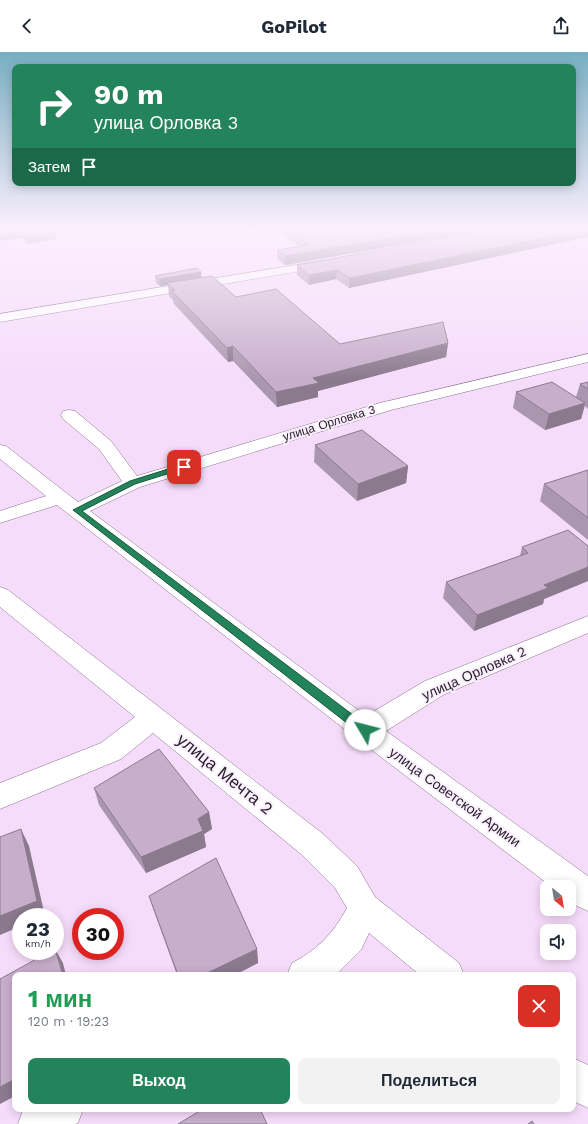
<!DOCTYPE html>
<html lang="ru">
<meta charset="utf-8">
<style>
body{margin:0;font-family:"Work Sans",sans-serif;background:#f2f2f3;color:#1f2937;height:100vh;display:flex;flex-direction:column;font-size:15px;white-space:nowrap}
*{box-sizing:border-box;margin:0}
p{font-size:13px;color:#747a83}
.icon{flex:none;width:22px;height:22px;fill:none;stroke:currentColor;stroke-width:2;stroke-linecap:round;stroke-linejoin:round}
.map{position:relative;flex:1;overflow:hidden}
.side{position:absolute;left:12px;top:920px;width:564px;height:140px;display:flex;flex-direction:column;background:#fff;border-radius:8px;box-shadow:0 2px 10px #0003}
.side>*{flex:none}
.top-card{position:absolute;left:12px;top:12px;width:564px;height:122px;border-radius:8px;box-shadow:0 2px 10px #0003;background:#23845c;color:#fff;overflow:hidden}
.needle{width:26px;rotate:150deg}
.buttons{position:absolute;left:540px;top:828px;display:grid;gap:8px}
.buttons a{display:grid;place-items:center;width:36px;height:36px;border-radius:8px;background:#fff;box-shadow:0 2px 10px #0003;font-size:20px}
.speed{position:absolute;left:12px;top:856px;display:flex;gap:8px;font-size:20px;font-weight:700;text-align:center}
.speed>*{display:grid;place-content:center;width:52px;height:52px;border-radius:50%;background:#fff;box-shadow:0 2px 10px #0003;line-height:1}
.speed small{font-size:10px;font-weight:400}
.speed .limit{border:6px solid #d22;background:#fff;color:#111}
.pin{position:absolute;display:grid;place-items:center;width:34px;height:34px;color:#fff;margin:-17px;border-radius:8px;box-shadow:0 2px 6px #0006}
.me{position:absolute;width:44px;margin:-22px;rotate:307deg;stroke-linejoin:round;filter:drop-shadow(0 0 3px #0008)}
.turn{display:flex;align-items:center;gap:14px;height:84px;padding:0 16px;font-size:18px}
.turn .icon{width:52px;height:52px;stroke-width:2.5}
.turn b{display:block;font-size:28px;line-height:34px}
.then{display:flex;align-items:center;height:38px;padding:0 16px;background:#0003;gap:8px;font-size:15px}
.round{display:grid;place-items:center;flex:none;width:42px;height:42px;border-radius:8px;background:#f2f2f3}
.head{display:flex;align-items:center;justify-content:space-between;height:68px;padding:0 16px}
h1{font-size:24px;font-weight:700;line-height:30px;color:#1e9e55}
.button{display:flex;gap:8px;margin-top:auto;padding:8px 16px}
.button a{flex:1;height:46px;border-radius:8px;background:#23845c;color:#fff;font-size:16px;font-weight:700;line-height:46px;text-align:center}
.button a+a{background:#f2f2f3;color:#1f2937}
header{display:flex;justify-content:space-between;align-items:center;height:52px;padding:0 16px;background:#fff;font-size:18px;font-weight:700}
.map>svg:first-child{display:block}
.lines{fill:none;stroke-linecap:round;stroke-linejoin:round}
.street-casing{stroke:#876f8b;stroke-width:1}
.street{fill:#fff;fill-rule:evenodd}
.wall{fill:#ab96af}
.shaded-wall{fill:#8b7a8e}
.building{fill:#c7aecb;stroke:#8b7a8e}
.route{fill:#23845c;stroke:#17563c}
.labels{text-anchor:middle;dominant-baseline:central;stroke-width:4;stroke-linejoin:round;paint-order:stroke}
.far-street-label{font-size:12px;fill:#271d29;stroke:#faeffc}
.street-label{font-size:14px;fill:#271d29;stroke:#faeffc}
.near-street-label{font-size:17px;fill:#271d29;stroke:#faeffc}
</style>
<header><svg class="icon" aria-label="back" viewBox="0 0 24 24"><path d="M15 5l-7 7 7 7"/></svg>GoPilot<svg class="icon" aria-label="share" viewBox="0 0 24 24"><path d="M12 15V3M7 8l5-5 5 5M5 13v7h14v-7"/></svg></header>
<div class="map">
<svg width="588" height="1072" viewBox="0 0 588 1072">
<rect width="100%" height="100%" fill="#f6dcfb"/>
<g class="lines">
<g class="street-casing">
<path id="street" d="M 326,208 L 330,210 L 332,212 L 330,214 L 0,270 L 0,262 Z
M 588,302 L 588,310 L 391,358 L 140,435 L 90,459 L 366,664 L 425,629 L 588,564 L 588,581 L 443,643 L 386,679 L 588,824 L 588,859 L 577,854 L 569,848 L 569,835 L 552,835 L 356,686 L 57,453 L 0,471 L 0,459 L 46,444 L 0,407 L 0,393 L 6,394 L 78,450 L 122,429 L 99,397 L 63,367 L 61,363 L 63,359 L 69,358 L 75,359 L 111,389 L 137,424 L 380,351 Z
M 0,535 L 8,538 L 323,782 L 357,814 L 375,845 L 459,911 L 464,923 L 420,923 L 369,881 L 361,898 L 336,923 L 287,923 L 292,911 C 317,898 333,882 347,856 L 335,836 L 301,802 L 153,681 L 121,707 L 0,757 L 0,731 L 101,691 L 135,665 L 0,555 Z
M 573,1006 L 588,1013 L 588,1056 L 573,1049 Z
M 25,1057 L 83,1057 L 78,1071 L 75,1072 L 18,1072 L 23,1058 Z"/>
</g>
<use href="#street" class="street"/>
</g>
<path class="wall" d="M 0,178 L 54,178 L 56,187 L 27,192 L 22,186 Z
M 277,178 L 486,178 L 285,213 L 277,207 L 277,198 L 299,194 Z
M 588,178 L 588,185 L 349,236 L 336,227 L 309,233 L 297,223 L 297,213 Z
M 155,224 L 202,225 L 236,245 L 340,292 L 448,291 L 446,305 L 318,339 L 318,345 L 277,355 L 233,309 L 228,310 L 174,252 L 173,248 L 169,244 L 168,233 L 160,234 L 156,231 Z
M 588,330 L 588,357 L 585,354 L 581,367 L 545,378 L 513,356 L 516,340 L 576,345 L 580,332 Z
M 315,393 L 408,414 L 406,431 L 357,449 L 314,410 Z
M 588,418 L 588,488 L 540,449 L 544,432 Z
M 588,494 L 588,529 L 544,547 L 543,552 L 474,579 L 443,546 L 446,530 L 520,504 L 522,495 Z
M 94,736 L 209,760 L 212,777 L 204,782 L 206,795 L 146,821 L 99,753 Z
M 149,844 L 257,897 L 258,911 L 235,923 L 177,923 L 154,859 Z"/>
<path class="shaded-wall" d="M 13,178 L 21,178 L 22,186 L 0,189 L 0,180 Z
M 55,178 L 56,187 L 27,192 L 25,183 Z
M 437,178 L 486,178 L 285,213 L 285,204 Z
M 581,178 L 588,178 L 588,185 L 349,236 L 350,226 Z
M 337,218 L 336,227 L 309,233 L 309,223 Z
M 201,220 L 202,227 L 167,231 L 168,233 L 160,234 L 159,227 Z
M 448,291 L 446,305 L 318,339 L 318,345 L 277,355 L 276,340 L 313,326 Z
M 233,294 L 233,309 L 228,310 L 227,296 Z
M 585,351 L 581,367 L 545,378 L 549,362 Z
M 408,414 L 406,431 L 357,449 L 358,432 Z
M 588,515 L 588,529 L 544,547 L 543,552 L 474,579 L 477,563 L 544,533 Z
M 209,760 L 212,777 L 204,782 L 206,795 L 146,821 L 141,805 Z
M 21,777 L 29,794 L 45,864 L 43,865 L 21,865 L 21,874 L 0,883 L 0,864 Z
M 55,897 L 63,911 L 66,923 L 63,923 Z
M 257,897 L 258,911 L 235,923 L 203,923 Z
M 15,1027 L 15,1044 L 0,1052 L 0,1035 Z"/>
<path class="building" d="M 0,178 L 13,178 L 0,180 Z
M 21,178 L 55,178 L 25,183 Z
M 289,178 L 437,178 L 285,204 L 277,198 L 309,193 Z
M 490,178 L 581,178 L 350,226 L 337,218 L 309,223 L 297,213 Z
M 197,216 L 201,220 L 159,227 L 155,224 Z
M 212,224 L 236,245 L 276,237 L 340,292 L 443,270 L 448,291 L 313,326 L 319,331 L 276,340 L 233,294 L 227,296 L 172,239 L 175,238 L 167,231 Z
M 552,330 L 585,351 L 549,362 L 516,340 Z
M 588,330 L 588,337 L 580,332 Z
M 362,378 L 408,414 L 358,432 L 315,393 Z
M 588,418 L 588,466 L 544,432 Z
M 568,478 L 588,494 L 588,515 L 544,533 L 548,536 L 477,563 L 446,530 L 528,501 L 522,495 Z
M 159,697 L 209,760 L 198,767 L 203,779 L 141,805 L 94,736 Z
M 21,777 L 37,849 L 0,864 L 0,785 Z
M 216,806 L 257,897 L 203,923 L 178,923 L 149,844 Z
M 55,897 L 63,923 L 15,923 L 15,1027 L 0,1035 L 0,927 L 51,899 L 55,899 Z
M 203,1057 L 260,1057 L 267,1072 L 178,1072 Z
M 532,1069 L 534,1072 L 528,1072 Z"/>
<linearGradient id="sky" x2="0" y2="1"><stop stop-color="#78aec2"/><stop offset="0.54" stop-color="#fbeffd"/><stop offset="1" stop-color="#fbeffd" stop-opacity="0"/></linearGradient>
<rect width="588" height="328" fill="url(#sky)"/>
<path class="route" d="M 184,412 L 187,415 L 186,416 L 135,432 L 82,459 L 369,675 L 370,678 L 369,682 L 365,683 L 361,682 L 73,458 L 130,429 Z"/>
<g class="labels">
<g class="far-street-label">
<text transform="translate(329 371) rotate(-17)">улица Орловка 3</text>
</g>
<g class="street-label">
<text transform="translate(474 621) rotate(-24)">улица Орловка 2</text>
<text transform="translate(455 745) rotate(36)">улица Советской Армии</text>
</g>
<g class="near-street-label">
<text transform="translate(225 722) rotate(39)">улица Мечта 2</text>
</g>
</g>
</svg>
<div class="buttons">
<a><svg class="needle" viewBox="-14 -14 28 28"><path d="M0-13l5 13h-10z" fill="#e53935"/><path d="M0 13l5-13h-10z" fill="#747a83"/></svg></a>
<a><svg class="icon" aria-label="sound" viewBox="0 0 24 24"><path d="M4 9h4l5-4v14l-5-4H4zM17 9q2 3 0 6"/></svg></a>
</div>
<div class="speed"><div>23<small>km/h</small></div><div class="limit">30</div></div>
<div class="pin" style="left:184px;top:415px;background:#d93025"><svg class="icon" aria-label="arrive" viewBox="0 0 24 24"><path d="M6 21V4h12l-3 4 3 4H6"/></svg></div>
<svg class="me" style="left:365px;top:678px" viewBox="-20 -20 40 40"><circle r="19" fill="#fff"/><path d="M0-13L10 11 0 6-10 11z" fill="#23845c"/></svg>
<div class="top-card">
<div class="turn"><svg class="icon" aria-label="right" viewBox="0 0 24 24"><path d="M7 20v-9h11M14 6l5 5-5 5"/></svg><div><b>90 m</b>улица Орловка 3</div></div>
<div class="then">Затем<svg class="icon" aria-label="arrive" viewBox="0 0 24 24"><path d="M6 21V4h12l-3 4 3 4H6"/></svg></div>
</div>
<section class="side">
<div class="head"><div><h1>1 мин</h1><p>120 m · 19:23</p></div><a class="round" style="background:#d93025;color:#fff"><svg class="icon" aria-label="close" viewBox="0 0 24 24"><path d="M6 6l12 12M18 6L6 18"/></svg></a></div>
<div class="button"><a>Выход</a><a>Поделиться</a></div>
</section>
</div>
